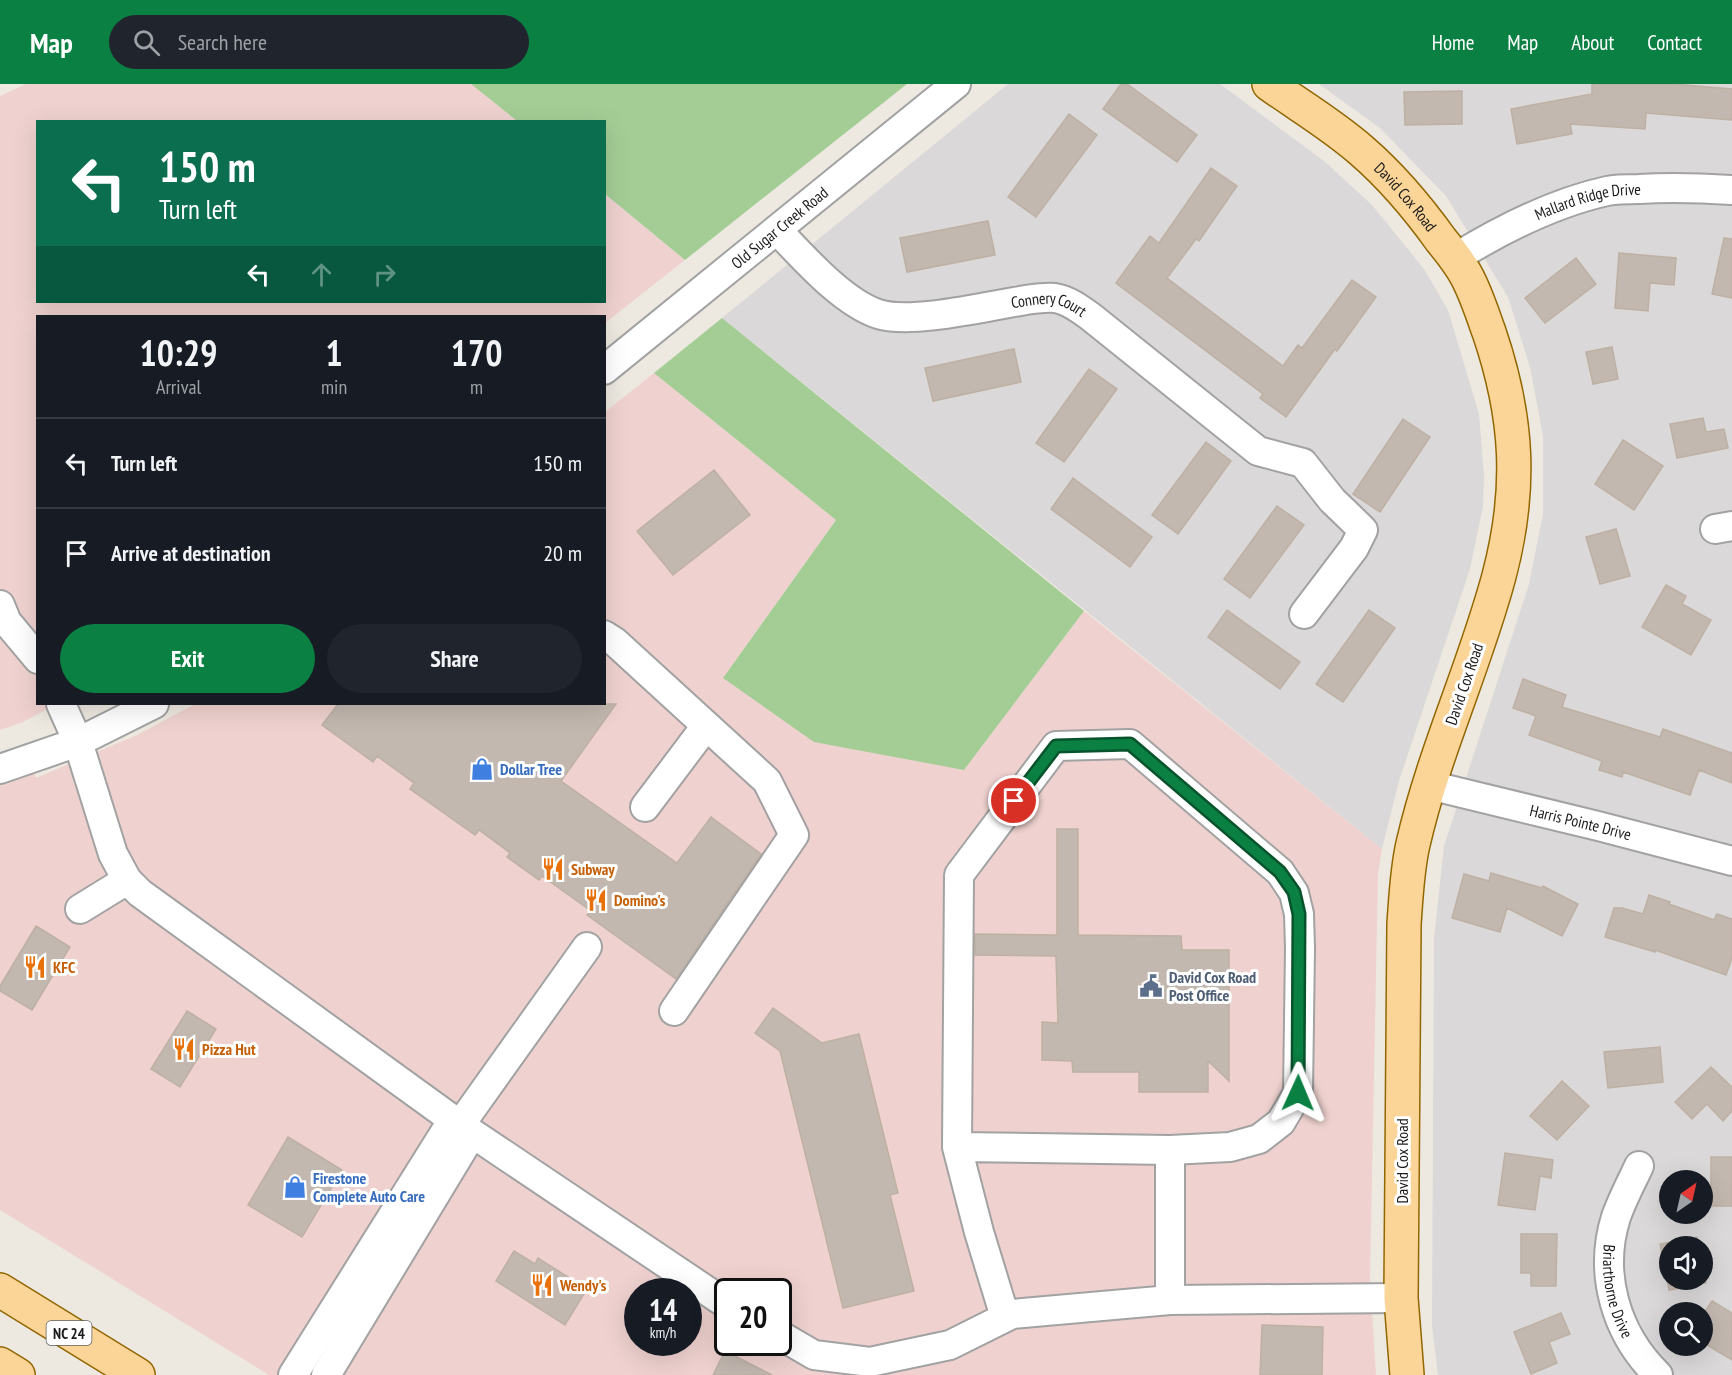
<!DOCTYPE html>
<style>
body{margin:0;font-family:"PT Sans Narrow",sans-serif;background:#20242c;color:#f1f3f6;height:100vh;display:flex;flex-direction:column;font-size:22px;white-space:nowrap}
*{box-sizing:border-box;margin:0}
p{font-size:20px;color:#9ea1a6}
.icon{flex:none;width:33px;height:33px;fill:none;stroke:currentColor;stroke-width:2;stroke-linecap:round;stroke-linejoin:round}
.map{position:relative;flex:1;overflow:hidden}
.panel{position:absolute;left:36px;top:231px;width:570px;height:390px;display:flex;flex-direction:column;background:#171b24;border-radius:0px;box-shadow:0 6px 24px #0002}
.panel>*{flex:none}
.hud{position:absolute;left:36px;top:36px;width:570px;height:183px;border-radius:0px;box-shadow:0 6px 24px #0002;background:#0b6e4f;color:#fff;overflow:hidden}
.needle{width:39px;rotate:34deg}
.controls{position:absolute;left:1659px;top:1086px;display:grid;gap:12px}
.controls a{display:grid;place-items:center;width:54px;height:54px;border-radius:50%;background:#171b24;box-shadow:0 6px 24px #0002;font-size:30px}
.speed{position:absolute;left:624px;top:1194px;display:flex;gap:12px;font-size:30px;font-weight:700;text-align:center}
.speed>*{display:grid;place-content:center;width:78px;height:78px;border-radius:50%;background:#171b24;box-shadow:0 6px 24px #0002;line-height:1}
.speed small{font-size:15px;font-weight:400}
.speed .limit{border:3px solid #111;border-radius:9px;background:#fff;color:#111}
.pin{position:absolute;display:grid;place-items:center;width:51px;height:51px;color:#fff;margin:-26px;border:3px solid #fff;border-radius:50%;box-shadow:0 2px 6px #0007}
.me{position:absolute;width:66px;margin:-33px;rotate:1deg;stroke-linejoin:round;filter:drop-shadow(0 0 4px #0008)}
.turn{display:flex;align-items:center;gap:21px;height:126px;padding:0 24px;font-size:27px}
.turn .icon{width:78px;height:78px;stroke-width:2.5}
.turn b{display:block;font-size:42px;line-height:51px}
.lanes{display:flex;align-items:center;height:57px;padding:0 24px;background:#0003;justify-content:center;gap:30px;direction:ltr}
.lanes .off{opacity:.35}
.eta{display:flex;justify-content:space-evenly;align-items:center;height:102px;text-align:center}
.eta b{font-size:36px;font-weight:700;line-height:42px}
.button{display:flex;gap:12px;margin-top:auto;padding:12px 24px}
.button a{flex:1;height:69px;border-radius:36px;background:#0b8043;color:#fff;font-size:24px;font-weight:700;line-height:69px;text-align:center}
.button a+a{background:#20242c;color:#f1f3f6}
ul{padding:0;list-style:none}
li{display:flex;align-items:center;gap:18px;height:90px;padding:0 24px;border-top:2px solid #363941}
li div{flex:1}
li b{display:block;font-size:22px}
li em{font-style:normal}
header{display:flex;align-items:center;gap:36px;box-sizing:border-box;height:84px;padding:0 30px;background:#0b8043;color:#fff}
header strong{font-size:28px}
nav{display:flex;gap:33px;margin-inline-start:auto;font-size:21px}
.search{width:420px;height:54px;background:#20242c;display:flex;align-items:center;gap:15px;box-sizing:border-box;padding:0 21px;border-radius:33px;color:#9ea1a6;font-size:22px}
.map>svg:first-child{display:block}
.residential{fill:#dad8d8;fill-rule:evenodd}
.commercial{fill:#efd2cf;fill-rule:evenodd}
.forest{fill:#a4cd95}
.building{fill:#c2b8b0;stroke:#beb0a3;stroke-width:1.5}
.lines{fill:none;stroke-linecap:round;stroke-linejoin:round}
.minor-casing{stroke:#a2a2a2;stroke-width:32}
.major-casing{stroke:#926700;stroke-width:36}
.minor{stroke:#fff;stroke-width:28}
.major{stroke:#fbd498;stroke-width:33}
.route-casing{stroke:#07532c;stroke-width:15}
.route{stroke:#0b8043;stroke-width:10}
.labels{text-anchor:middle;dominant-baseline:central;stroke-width:6;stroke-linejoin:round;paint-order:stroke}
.shield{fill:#fff;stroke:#5f5f5f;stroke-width:1.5}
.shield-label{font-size:15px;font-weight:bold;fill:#1b1b1b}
.street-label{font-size:16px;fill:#1b1b1b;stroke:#fff}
.shop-label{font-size:16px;font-weight:bold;fill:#366cbe;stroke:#fff;text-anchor:start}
.food-label{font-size:16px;font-weight:bold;fill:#c56008;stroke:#fff;text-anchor:start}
.service-label{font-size:16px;font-weight:bold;fill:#4e5e75;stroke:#fff;text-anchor:start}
</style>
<header>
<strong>Map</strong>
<div class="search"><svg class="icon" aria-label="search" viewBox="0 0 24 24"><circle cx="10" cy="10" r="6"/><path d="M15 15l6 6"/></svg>Search here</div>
<nav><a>Home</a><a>Map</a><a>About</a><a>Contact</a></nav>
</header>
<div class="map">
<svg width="1732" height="1291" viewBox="0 0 1732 1291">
<rect width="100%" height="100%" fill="#ede9e1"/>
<path class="residential" d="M 1008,0 L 1220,0 L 1324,77 L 1372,121 L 1424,185 L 1448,226 L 1479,330 L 1484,392 L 1483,422 L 1470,485 L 1399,697 L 1382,765 L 722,234 Z
M 1319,0 L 1732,0 L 1732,1291 L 1438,1291 L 1432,1242 L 1434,854 L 1444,762 L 1529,500 L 1543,430 L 1543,352 L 1530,283 L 1508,213 L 1446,112 L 1380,44 ZM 1670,1096 L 1702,1096 L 1702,1130 L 1670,1130 ZM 1670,1162 L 1702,1162 L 1702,1196 L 1670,1196 ZM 1670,1228 L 1702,1228 L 1702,1262 L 1670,1262 Z"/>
<path class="commercial" d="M 26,0 L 471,0 L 517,37 L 38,38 L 38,218 L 604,218 L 605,110 L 685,176 L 605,239 L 604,232 L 38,232 L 38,620 L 57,620 L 23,638 L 0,646 L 0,12 Z
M 654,289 L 836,436 L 723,594 L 964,686 L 1084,527 L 1382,765 L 1378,790 L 1370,1195 L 1376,1291 L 269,1291 L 0,1126 L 0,694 L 32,684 L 36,694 L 137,651 L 195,620 L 604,620 L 605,328 ZM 638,1208 L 688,1208 L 688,1258 L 638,1258 ZM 728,1208 L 778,1208 L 778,1258 L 728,1258 Z"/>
<path class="forest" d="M 471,0 L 907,0 L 685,176 L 605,110 L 604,38 L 517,37 Z
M 722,234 L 1084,527 L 964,686 L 814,658 L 723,594 L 836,436 L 654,289 Z"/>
<path class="building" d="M 1121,0 L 1127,0 L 1197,51 L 1177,78 L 1103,25 Z
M 1592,0 L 1673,0 L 1732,5 L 1732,36 L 1646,29 L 1645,45 L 1570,40 L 1572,50 L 1517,60 L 1511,25 L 1592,10 Z
M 1462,7 L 1462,40 L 1405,41 L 1404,8 Z
M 1069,30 L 1097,51 L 1036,133 L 1008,113 Z
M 1211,84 L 1237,102 L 1199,157 L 1196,155 L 1167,194 L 1283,282 L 1298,261 L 1302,264 L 1352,196 L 1376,213 L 1337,267 L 1335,265 L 1286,333 L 1260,314 L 1263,310 L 1116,199 L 1150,152 L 1159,159 Z
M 988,137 L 995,171 L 907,188 L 900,154 Z
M 1724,154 L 1732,155 L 1732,214 L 1712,210 Z
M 1619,169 L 1676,174 L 1674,201 L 1650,199 L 1648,227 L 1615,224 Z
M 1576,174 L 1596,200 L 1545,239 L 1525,214 Z
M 1612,263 L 1618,295 L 1593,300 L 1586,268 Z
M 1014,265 L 1021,298 L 933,317 L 925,284 Z
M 1089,285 L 1117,305 L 1064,378 L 1036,359 Z
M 1703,334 L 1706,348 L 1724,345 L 1728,364 L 1677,374 L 1670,340 Z
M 1403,335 L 1430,353 L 1380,428 L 1353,410 Z
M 1623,356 L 1663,382 L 1634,426 L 1595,400 Z
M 1206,358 L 1231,377 L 1178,450 L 1152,431 Z
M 714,386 L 750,431 L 673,491 L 637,447 Z
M 1073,394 L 1152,453 L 1130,483 L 1051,425 Z
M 1277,422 L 1304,441 L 1250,514 L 1224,495 Z
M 1616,445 L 1630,492 L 1600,500 L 1586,453 Z
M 1666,501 L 1686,512 L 1682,520 L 1711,536 L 1691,571 L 1642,543 Z
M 1227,526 L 1300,578 L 1280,605 L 1208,553 Z
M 1369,526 L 1395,544 L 1343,618 L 1316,600 Z
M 1523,595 L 1566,611 L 1562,623 L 1660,653 L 1663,645 L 1732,669 L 1732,699 L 1699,686 L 1690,711 L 1623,688 L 1622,693 L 1599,686 L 1602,677 L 1529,651 L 1536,632 L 1513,624 Z
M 338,620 L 616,620 L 561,697 L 677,779 L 711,733 L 761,770 L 676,895 L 587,831 L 591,827 L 542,792 L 539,796 L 507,773 L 510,769 L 479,746 L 475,751 L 410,705 L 414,699 L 377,672 L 373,678 L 322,641 Z
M 1057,745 L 1078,745 L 1078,851 L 1181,852 L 1182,866 L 1229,866 L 1229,997 L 1208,977 L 1208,1008 L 1139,1008 L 1139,988 L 1073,988 L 1072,977 L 1042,976 L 1042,938 L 1058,939 L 1056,872 L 975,871 L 975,850 L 1057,851 Z
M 1491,789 L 1542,804 L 1543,802 L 1578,820 L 1562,852 L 1507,824 L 1500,848 L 1452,834 L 1464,790 L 1489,797 Z
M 1649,811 L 1670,818 L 1669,820 L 1714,836 L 1717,830 L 1732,835 L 1732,874 L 1726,891 L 1655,866 L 1655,868 L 1605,853 L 1614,824 L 1622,824 L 1643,830 Z
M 36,842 L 70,863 L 32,926 L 0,907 L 0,902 Z
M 773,924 L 822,959 L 859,950 L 898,1109 L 890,1111 L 914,1207 L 843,1224 L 780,967 L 755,949 Z
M 187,927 L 216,945 L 180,1003 L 151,985 Z
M 1660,963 L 1663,998 L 1608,1004 L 1604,968 Z
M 1711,983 L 1732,1003 L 1732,1027 L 1723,1037 L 1707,1020 L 1692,1035 L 1675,1018 Z
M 1562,997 L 1589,1022 L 1557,1056 L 1530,1032 Z
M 288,1053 L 342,1086 L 302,1153 L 248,1121 Z
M 1505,1069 L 1553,1076 L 1551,1094 L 1540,1092 L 1535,1126 L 1498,1121 Z
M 1711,1073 L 1732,1073 L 1732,1122 L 1711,1122 Z
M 1521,1150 L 1557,1150 L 1556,1202 L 1531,1202 L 1531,1189 L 1521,1189 Z
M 1697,1153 L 1699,1162 L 1670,1162 L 1670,1196 L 1702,1196 L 1702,1181 L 1706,1199 L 1669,1206 L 1660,1160 Z
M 514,1167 L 535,1180 L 538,1174 L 587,1205 L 565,1241 L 496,1197 Z
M 1712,1217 L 1732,1229 L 1732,1276 L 1702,1258 L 1702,1232 Z
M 1561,1229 L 1570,1250 L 1549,1258 L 1557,1279 L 1531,1290 L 1514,1248 Z
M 1262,1241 L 1323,1243 L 1322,1291 L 1260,1291 Z
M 725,1267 L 772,1291 L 713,1291 Z"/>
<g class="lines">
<g class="minor-casing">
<g id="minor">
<path id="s1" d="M 777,146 C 803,173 842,218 878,230 C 909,240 980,224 1014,218 C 1027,216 1041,213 1055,214 C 1068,216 1080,225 1091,233 L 1258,367 L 1303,379 L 1332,416 L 1363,446 L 1354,464 L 1304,530"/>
<path id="s2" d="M 1455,174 C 1502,145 1553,119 1607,107 C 1617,105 1629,105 1639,105 C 1670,103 1701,104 1732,106"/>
<path id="s3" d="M 604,286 L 956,0"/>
<path d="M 1715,445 L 1732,442"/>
<path d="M 0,521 L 7,538 L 38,575"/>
<path d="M 604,551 L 615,558 L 767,697 L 794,751 L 674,927"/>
<path d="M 61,620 L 78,658 L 113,770 L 127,796 L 140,809 L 460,1041 L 728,1221"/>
<path d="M 0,685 L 78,658 L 154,620"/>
<path id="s4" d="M 1429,701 L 1598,742 L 1732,777"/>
<path d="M 645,723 L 706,642"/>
<path d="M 80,825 L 127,796"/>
<path d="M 957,1063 L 959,791 L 1056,662 L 1130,660 L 1280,788 L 1294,809 L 1299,830 L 1300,864 L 1298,1009 L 1281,1038 L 1259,1055 L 1230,1063 L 1170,1066 L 957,1063 L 979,1148 L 1005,1233"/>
<path id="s5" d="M 1639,1082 C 1631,1099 1622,1116 1616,1133 C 1598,1190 1616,1250 1658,1291"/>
<path d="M 1170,1216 L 1170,1066"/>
<path d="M 778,1250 L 814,1271 L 870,1278 L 950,1261 L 1012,1230 L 1170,1216 L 1401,1214"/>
<path d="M 293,1291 L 447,1045 L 460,1041 L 587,863"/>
<path d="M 326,1291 L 467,1058 L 460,1041"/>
</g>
</g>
<g class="major-casing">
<g id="major">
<path id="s6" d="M 1269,0 C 1300,22 1334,42 1362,67 C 1392,93 1418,124 1441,156 C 1450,167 1459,178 1466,191 C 1476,209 1482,229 1489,248 C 1518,333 1522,405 1499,492 C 1475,582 1434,668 1413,760 C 1407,786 1406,813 1404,840 L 1401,1214 L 1407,1291"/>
<path d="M 0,1206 L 138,1291"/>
<path d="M 0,1280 L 18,1291"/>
</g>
</g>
<use href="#minor" class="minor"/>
<use href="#major" class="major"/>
</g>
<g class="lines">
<g class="route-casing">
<path id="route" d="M 1014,717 L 1056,662 L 1130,660 L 1280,788 L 1294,808 L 1299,830 L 1298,1009"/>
</g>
<use href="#route" class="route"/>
</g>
<defs>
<g id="shop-bare" transform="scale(1.8)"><path d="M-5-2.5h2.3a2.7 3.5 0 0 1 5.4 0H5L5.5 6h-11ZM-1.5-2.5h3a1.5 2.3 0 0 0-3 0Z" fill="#3f7fe0" stroke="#fff" stroke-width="2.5" paint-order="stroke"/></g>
<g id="restaurant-bare" transform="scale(1.8)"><path d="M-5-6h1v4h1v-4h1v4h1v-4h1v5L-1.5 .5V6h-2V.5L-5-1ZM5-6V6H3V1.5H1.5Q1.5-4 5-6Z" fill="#e8710a" stroke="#fff" stroke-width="2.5" paint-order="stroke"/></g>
<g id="civic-bare" transform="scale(1.8)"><path d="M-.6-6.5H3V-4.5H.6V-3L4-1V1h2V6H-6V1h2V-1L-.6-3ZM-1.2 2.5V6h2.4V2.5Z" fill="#5c6f8a" stroke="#fff" stroke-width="2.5" paint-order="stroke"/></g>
</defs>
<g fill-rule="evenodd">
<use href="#shop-bare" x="482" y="685"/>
<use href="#restaurant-bare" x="553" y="785"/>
<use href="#restaurant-bare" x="596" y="816"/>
<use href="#restaurant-bare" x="35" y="883"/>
<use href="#civic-bare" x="1151" y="902"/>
<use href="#restaurant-bare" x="184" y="965"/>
<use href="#shop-bare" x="295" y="1103"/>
<use href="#restaurant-bare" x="542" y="1201"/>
</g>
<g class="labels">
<rect class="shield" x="46.5" y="1237" width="45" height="24" rx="4.5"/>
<g class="shield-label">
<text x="69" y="1249">NC 24</text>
</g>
<g class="street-label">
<text stroke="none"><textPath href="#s6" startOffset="178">David Cox Road</textPath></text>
<text stroke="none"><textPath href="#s2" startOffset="146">Mallard Ridge Drive</textPath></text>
<text stroke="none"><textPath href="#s3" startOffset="226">Old Sugar Creek Road</textPath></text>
<text stroke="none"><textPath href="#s1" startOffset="306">Connery Court</textPath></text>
<text transform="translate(1464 600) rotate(-71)">David Cox Road</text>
<text stroke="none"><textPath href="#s4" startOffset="156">Harris Pointe Drive</textPath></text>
<text transform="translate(1402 1077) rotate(-90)">David Cox Road</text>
<text stroke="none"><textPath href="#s5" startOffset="132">Briarthorne Drive</textPath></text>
</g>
<g class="shop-label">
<text x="500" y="685">Dollar Tree</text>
<text x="313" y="1094">Firestone<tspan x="313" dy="18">Complete Auto Care</tspan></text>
</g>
<g class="food-label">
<text x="571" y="785">Subway</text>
<text x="614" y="816">Domino's</text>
<text x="53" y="883">KFC</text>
<text x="202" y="965">Pizza Hut</text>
<text x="560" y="1201">Wendy's</text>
</g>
<g class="service-label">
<text x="1169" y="893">David Cox Road<tspan x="1169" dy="18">Post Office</tspan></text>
</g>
</g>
</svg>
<div class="controls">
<a><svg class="needle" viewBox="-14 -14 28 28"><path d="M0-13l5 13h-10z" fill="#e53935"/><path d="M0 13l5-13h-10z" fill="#9ea1a6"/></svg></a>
<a><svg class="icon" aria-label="sound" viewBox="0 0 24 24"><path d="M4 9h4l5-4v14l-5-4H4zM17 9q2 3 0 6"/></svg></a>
<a><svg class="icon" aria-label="search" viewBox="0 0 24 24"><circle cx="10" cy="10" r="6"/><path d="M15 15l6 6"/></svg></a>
</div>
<div class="speed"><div>14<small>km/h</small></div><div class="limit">20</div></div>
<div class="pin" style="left:1014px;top:717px;background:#d93025"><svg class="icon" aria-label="arrive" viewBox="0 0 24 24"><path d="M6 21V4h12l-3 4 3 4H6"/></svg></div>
<svg class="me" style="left:1298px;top:1009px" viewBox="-20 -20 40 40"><path d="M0-17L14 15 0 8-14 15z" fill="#0b8043" stroke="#fff" stroke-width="4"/></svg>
<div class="hud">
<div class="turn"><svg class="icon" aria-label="left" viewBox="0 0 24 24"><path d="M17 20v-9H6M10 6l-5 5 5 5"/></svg><div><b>150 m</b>Turn left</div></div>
<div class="lanes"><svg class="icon" aria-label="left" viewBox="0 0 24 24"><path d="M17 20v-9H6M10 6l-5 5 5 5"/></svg><svg class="icon off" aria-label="ahead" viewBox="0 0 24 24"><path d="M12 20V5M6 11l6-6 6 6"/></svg><svg class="icon off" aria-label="right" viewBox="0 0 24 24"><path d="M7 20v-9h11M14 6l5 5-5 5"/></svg></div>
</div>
<section class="panel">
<div class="eta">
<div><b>10:29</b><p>Arrival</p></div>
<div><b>1</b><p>min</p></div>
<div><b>170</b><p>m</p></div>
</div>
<ul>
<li><svg class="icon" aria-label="left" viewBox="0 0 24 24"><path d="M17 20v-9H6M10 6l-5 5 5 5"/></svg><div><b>Turn left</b></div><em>150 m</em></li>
<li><svg class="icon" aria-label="arrive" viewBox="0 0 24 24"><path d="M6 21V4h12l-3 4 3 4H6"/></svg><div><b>Arrive at destination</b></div><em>20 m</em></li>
</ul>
<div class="button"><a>Exit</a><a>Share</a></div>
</section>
</div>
